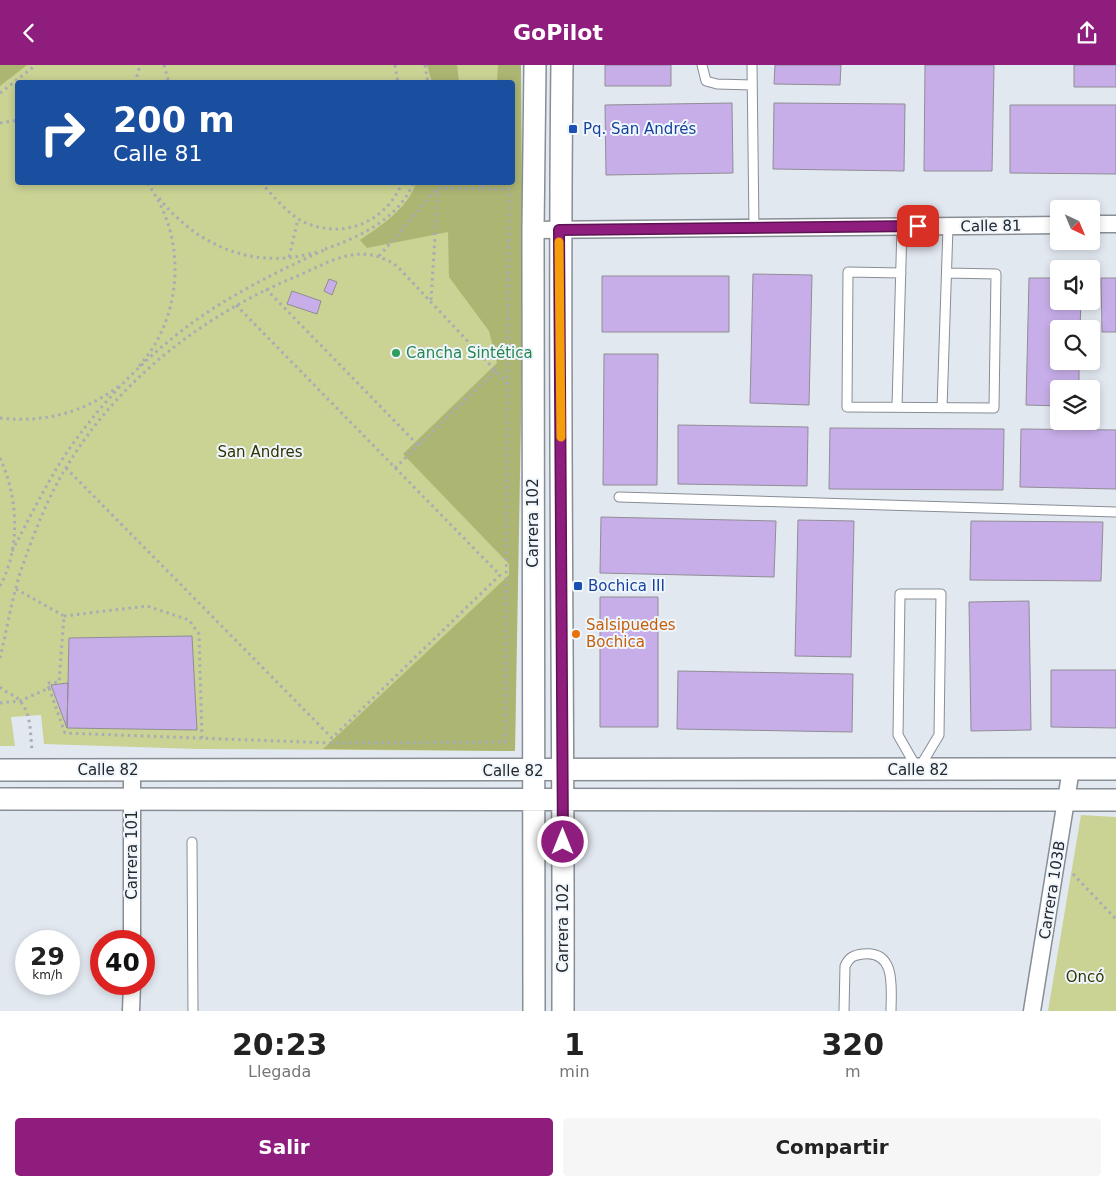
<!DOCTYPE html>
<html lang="es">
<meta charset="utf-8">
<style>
body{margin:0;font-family:"DejaVu Sans",sans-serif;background:#f6f6f6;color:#222;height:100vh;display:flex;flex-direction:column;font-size:19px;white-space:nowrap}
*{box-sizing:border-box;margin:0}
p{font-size:16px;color:#767676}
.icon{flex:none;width:28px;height:28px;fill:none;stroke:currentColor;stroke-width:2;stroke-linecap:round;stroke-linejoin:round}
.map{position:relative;height:946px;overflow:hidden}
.details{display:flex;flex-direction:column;background:#fff;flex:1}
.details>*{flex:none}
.top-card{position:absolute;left:15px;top:15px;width:500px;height:105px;border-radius:5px;box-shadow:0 2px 8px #0003;background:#1a4fa0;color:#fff;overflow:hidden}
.needle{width:32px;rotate:136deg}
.buttons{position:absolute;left:1050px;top:135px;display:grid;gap:10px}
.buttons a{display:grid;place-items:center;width:50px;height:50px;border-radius:5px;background:#fff;box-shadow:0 2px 8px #0003;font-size:25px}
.speed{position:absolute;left:15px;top:865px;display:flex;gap:10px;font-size:25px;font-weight:700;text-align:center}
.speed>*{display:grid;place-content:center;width:65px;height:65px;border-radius:50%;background:#fff;box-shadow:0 2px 8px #0003;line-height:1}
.speed small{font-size:12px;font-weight:400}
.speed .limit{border:8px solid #d22;background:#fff;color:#111}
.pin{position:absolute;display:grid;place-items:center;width:42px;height:42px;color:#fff;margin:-21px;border-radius:10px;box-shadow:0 2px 8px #0006}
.me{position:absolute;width:55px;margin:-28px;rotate:0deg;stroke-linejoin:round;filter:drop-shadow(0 0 4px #0008)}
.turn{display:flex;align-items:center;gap:18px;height:105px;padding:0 15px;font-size:22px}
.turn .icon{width:65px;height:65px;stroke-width:2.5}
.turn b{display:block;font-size:35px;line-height:42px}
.eta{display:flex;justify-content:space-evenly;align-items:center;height:85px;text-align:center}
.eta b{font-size:30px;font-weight:800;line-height:35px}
.button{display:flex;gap:10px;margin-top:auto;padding:10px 15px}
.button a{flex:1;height:58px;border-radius:5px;background:#8e1d7e;color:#fff;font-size:20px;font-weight:800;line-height:58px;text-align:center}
.button a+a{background:#f6f6f6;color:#222}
header{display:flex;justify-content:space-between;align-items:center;height:65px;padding:0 15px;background:#8e1d7e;color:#fff;font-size:22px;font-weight:800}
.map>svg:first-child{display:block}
.green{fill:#cad294;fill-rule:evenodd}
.forest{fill:#adb573}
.building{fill:#c7aee9;stroke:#908d95}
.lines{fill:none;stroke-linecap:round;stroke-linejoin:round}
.service-casing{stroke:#888e95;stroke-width:11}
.minor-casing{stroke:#888e95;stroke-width:19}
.tertiary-casing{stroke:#888e95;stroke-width:24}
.path{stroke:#a8adb3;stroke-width:3;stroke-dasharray:2.5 4;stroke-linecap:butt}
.service{stroke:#fff;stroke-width:9}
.minor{stroke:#fff;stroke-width:16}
.tertiary{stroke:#fff;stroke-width:21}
.route-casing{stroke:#5c1352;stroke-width:12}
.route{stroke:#8e1d7e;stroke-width:9}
.slow{stroke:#f59e0b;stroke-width:9}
.transit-dot{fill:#1a4fb4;stroke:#eff6fd;stroke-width:2}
.leisure-dot{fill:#2e9e5b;stroke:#eff6fd;stroke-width:2}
.food-dot{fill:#e8710a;stroke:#eff6fd;stroke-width:2}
.labels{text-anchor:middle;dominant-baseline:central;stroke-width:4;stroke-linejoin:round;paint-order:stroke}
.transit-label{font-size:15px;fill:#164399;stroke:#eff6fd;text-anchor:start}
.street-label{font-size:15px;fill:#25282b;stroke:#eff6fd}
.leisure-label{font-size:15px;fill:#27864d;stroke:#eff6fd;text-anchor:start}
.park-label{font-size:15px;fill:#313500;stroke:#eff6fd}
.food-label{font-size:15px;fill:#c56008;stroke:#eff6fd;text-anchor:start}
</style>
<header><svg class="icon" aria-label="back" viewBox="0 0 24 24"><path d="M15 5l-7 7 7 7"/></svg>GoPilot<svg class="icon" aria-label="share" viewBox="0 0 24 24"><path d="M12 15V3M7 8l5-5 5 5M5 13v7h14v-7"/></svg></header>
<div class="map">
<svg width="1116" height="946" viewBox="0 0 1116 946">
<rect width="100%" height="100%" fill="#e2e8f0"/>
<path class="green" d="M 0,0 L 521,0 L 515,686 L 197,684 L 44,679 L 41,650 L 11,652 L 15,681 L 0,681 ZM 18,18 L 512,18 L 512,118 L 18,118 Z
M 1081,750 L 1116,752 L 1116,946 L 1048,946 Z"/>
<path class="forest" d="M 0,0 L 27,0 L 0,21 Z
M 427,0 L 457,0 L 459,17 L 432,17 Z
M 498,0 L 521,0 L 523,244 L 515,686 L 323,684 L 509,510 L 509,499 L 403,389 L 497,298 L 489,266 L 449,212 L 448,167 L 367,183 L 360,175 C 381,161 408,143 416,118 L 512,118 L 512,18 L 497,17 Z"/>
<path class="building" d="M 605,0 L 671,0 L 671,21 L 605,21 Z
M 775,0 L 841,0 L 840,20 L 774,19 Z
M 925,0 L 994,0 L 992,106 L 924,106 Z
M 1074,0 L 1116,0 L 1116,22 L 1074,22 Z
M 732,38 L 733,108 L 606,110 L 605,40 Z
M 774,38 L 905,39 L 904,106 L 773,104 Z
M 1010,40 L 1116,40 L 1116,109 L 1010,108 Z
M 753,209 L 812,210 L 809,340 L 750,338 Z
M 602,211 L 729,211 L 729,267 L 602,267 Z
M 1029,213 L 1059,213 L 1059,236 L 1081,236 L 1080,264 L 1059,264 L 1059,296 L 1079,296 L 1079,324 L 1059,324 L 1059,341 L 1026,340 Z
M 1101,213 L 1116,213 L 1116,267 L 1102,267 Z
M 329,214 L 337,217 L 332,230 L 324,226 Z
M 292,226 L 321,236 L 317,249 L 287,239 Z
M 604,289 L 658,289 L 657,420 L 603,420 Z
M 678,360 L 808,362 L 807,421 L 678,419 Z
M 830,363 L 1004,364 L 1003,425 L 829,424 Z
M 1021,364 L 1116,365 L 1116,424 L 1020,422 Z
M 601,452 L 776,456 L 774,512 L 600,508 Z
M 798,455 L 854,456 L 851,592 L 795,591 Z
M 971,456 L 1103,457 L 1101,516 L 970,515 Z
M 600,532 L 658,532 L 658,662 L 600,662 Z
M 1029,536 L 1031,665 L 971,666 L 969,537 Z
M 192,571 L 197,665 L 67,663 L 69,573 Z
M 1051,605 L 1116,605 L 1116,663 L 1051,662 Z
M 678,606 L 853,609 L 852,667 L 677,664 Z
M 68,618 L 67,663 L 51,620 Z"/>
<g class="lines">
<g class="service-casing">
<path id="service" d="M 702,0 L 706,16 L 717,19 L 752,20
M 752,0 L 754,163
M 901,208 L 848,207 L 847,342 L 994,343 L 996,209 L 947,208
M 897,342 L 902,161
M 942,343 L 948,162
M 619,432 L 1116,447
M 900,529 L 941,529 L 939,670 L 918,705 L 898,670 Z
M 192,777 L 193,946
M 844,946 L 845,901 C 849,892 854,890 863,889 C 897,885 891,925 891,946"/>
</g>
<g class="minor-casing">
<path id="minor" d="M 1091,159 L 1116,159
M 533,165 L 1059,160
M 132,876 L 132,704
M 131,946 L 132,919
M 1032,946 L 1071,704"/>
</g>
<g class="tertiary-casing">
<path id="tertiary" d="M 562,0 C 558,315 564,631 563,946
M 0,705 L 1116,704
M 0,734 L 1116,735
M 534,946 L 533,165 L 535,0"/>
</g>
<path class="path" d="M 164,0 L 169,18
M 395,0 L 398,18
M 425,0 L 428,18
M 135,18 L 140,0
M 0,28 L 36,0
M 0,58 L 18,55
M 261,118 C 272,129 286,147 300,155 C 340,176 385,159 402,118
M 159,133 C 197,181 255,206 316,187
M 325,184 C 358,173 400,153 413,118
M 379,191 L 438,123 L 483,124 L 483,118
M 289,192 L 298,154
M 266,224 L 418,380
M 431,235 L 438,124
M 139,301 C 184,251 187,171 147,118
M 0,353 C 44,358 83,348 119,321
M 0,393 C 18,432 21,482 0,521
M 66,403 L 332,673 L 500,510 L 236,240
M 395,403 L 496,305
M 12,486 C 29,454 45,421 65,390 C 107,328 166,270 232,232 C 262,214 294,199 326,184
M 16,524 L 64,551 L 59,617 L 47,618 L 49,623
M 64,551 L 147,541 L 189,555 L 199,569 L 202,673
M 0,593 C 8,560 13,525 25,494 C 36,463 49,430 67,401 C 119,315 203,250 295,212 C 332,196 360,176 397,201 L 508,319
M 0,622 C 5,627 12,629 17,633 C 32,646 30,668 32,686
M 0,638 L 20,636 L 49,623 L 65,668 L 330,678 L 505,677 L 509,124 L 483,124
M 1073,809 L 1116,854"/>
<use href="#service" class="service"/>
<use href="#minor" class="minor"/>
<use href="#tertiary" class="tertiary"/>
</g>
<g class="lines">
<g class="route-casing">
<path id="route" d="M 563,777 L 559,165 L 918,161"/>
</g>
<use href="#route" class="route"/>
<path class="slow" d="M 559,177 L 561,372"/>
</g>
<g class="transit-dot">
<rect x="568" y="59" width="10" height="10" rx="2.5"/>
<rect x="573" y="516" width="10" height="10" rx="2.5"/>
</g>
<circle class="leisure-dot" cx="396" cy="288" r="5"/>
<circle class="food-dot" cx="576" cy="569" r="5"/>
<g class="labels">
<g class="transit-label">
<text x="583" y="64">Pq. San Andrés</text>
<text x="588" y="521">Bochica III</text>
</g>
<g class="street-label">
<text transform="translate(991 161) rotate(-1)">Calle 81</text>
<text transform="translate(533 458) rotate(-90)">Carrera 102</text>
<text x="108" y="705">Calle 82</text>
<text x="918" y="705">Calle 82</text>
<text x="513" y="706">Calle 82</text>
<text transform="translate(132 790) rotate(-90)">Carrera 101</text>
<text transform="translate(1052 825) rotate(-81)">Carrera 103B</text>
<text transform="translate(563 863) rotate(-90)">Carrera 102</text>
</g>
<g class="leisure-label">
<text x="406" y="288">Cancha Sintética</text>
</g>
<g class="park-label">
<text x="260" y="387">San Andres</text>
<text x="1085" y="912">Oncó</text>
</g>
<g class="food-label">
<text x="586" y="560">Salsipuedes<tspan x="586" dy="17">Bochica</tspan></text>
</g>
</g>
</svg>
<div class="buttons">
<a><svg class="needle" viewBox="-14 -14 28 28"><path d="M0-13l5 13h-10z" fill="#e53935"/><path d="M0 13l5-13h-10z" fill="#767676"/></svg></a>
<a><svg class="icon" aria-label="sound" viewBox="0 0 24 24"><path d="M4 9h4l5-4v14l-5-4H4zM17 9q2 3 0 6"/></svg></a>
<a><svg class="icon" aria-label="search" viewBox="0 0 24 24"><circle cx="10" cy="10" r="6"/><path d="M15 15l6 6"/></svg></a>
<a><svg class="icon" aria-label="layers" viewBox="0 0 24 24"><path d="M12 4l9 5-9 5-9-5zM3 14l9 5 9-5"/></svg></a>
</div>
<div class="speed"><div>29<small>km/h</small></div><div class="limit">40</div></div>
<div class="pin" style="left:918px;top:161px;background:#d93025"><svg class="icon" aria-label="arrive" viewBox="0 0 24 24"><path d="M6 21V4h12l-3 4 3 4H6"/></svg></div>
<svg class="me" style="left:563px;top:777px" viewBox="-20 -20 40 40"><circle r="17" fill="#8e1d7e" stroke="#fff" stroke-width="3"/><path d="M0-11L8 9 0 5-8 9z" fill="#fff"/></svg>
<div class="top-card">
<div class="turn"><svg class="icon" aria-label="right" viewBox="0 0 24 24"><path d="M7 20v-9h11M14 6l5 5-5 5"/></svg><div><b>200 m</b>Calle 81</div></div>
</div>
</div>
<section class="details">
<div class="eta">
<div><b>20:23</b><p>Llegada</p></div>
<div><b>1</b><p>min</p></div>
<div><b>320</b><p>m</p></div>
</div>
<div class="button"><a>Salir</a><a>Compartir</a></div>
</section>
